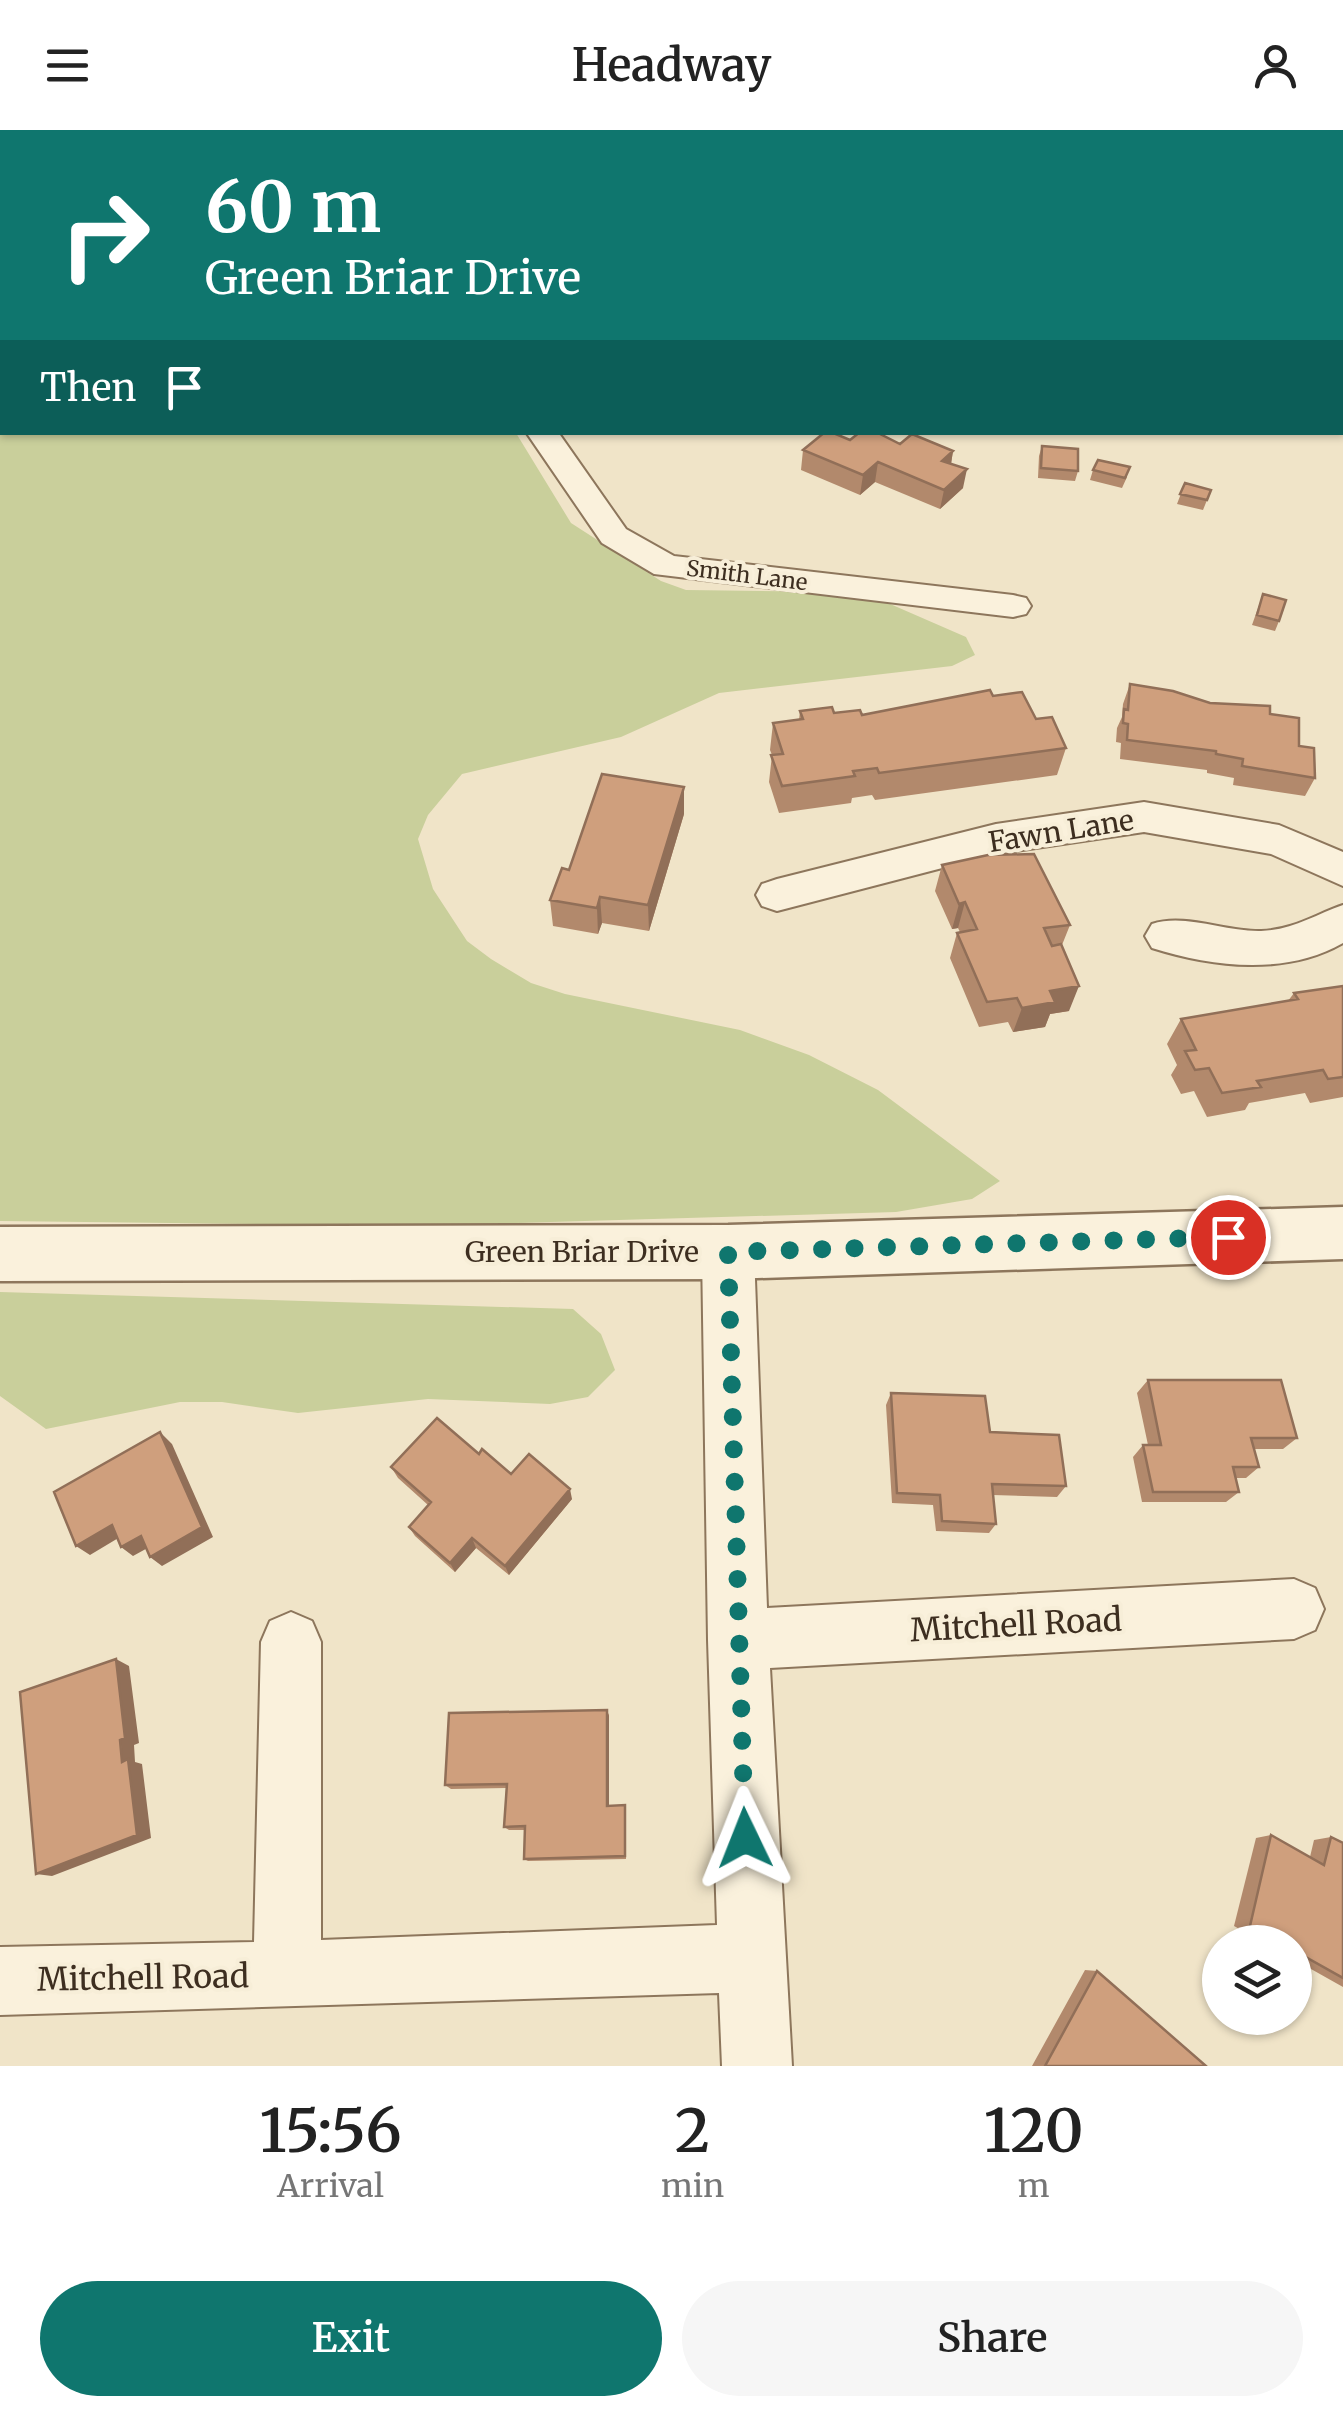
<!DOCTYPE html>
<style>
body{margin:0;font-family:Merriweather,serif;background:#f6f6f6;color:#222;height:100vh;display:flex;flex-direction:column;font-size:38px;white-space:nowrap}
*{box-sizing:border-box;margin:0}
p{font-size:32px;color:#767676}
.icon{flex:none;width:55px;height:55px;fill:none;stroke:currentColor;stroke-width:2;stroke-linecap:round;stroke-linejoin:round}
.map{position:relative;height:1936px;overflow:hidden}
.details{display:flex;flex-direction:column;background:#fff;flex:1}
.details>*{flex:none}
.hud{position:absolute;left:0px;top:0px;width:1345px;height:305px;box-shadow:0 2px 8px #0004;background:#0f766e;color:#fff;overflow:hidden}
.controls{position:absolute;left:1202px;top:1795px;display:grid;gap:20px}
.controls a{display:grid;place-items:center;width:110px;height:110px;border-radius:50%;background:#fff;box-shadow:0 2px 8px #0004;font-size:50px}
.pin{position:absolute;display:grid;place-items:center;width:85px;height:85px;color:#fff;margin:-42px;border:5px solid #fff;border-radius:50%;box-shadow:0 2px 10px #0007}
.me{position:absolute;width:110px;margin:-55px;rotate:358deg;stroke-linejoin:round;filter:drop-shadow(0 0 8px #0008)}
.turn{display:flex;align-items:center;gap:35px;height:210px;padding:0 40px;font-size:45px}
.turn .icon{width:130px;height:130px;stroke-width:2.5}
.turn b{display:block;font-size:70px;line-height:85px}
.then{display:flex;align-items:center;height:95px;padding:0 40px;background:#0003;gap:20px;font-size:38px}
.eta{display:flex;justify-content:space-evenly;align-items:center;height:170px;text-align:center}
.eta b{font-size:60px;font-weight:600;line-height:70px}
.cta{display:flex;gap:20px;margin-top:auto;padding:20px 40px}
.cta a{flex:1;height:115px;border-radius:60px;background:#0f766e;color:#fff;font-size:40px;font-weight:600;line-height:115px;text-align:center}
.cta a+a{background:#f6f6f6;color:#222}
header{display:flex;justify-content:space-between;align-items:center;height:130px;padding:0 40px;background:#fff;font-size:45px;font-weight:600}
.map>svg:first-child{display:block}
.green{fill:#c9cf9b}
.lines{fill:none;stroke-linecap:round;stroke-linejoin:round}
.minor-casing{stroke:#8d765c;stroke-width:4}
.tertiary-casing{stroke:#8d765c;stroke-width:5}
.minor{fill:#faf1dc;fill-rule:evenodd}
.tertiary{fill:#faf1dc;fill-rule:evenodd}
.wall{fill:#b2896c}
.shaded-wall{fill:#916f58}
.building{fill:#cf9f7d;stroke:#916f58;stroke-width:2.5}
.route{stroke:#0f766e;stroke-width:18;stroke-dasharray:0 32.4}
.labels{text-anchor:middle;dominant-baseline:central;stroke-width:8;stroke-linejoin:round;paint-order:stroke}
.far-street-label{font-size:22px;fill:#3d2e20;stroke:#f7eed8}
.street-label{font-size:28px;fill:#3d2e20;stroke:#f7eed8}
.near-street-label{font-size:32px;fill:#3d2e20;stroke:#f7eed8}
</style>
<header><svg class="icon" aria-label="menu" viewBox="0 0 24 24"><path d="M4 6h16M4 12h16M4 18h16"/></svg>Headway<svg class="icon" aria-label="person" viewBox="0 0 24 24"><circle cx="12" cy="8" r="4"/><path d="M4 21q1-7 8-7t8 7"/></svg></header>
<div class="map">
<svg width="1343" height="1936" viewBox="0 0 1343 1936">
<rect width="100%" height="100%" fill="#f0e4c8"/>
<path class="green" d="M 0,0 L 97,2 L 2,2 L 2,302 L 516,303 L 571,393 L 661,451 L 686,460 L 843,462 L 881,470 L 966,507 L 975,525 L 952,536 L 719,563 L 621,607 L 462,644 L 428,685 L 418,709 L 433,759 L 467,811 L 491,829 L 531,853 L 565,864 L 740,900 L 809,925 L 878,960 L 1000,1051 L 972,1069 L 896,1082 L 413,1096 L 0,1091 Z
M 0,1162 L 573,1179 L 601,1204 L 615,1240 L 588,1267 L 550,1274 L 428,1269 L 298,1283 L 222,1272 L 180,1272 L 46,1299 L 0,1266 Z"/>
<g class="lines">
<g class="minor-casing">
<path id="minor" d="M 103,0 L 131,0 L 132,2 L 104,2 Z
M 526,302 L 558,302 L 626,399 L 674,426 L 1013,465 L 1026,468 L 1031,476 L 1026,484 L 1013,487 L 654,444 L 602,413 Z
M 1144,672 L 1279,695 L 1343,722 L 1343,756 L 1271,724 L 1144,702 L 996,724 L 777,781 L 762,776 L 756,765 L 762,754 L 777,749 L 996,694 Z
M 1343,775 L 1343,813 C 1286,846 1212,837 1152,818 L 1145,806 L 1152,794 C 1185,783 1225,802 1261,801 C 1293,800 1314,785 1343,775 Z
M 728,1099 L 746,1106 L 754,1122 L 767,1478 L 1294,1449 L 1315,1458 L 1324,1479 L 1315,1500 L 1294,1509 L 770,1538 L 792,1936 L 722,1936 L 719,1863 L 0,1885 L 0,1817 L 254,1812 L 261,1512 L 270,1491 L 291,1482 L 312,1491 L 321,1512 L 321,1810 L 717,1795 L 708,1510 L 702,1122 L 710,1106 Z"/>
</g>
<g class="tertiary-casing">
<path id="tertiary" d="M 1343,1077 L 1343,1129 L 728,1149 L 0,1151 L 0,1097 L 728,1095 Z"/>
</g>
<use href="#minor" class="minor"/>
<use href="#tertiary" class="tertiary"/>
</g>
<path class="wall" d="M 900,314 L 953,321 L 951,334 L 963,358 L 940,379 L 875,352 L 860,365 L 801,340 L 803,320 Z
M 1042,316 L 1078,341 L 1075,351 L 1038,348 L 1039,326 Z
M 1093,340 L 1127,347 L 1122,358 L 1090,350 Z
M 1185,353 L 1211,360 L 1203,380 L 1177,374 Z
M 1263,464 L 1279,491 L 1275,501 L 1252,495 Z
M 1130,554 L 1210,573 L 1270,584 L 1299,616 L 1315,648 L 1305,666 L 1233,655 L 1234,648 L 1207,643 L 1207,640 L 1120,629 L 1121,613 L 1116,612 L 1117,598 L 1122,587 L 1123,574 Z
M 993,566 L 1036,589 L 1066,618 L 1057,645 L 875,670 L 872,665 L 852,668 L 851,673 L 779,683 L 769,652 L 772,625 L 770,620 L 773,593 L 799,590 L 800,581 L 862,585 Z
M 684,684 L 649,801 L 602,793 L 598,804 L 553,796 L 550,770 L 569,740 Z
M 942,735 L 1070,795 L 1062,815 L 1069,881 L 1050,884 L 1045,897 L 1013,902 L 1008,892 L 979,897 L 950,828 L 957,803 L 960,802 L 958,798 L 952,799 L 935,761 Z
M 1343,856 L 1343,967 L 1310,973 L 1305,963 L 1249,973 L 1245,980 L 1207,987 L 1194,961 L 1181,964 L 1171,945 L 1177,935 L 1167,914 L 1181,889 L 1288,871 L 1294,863 Z
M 1148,1250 L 1297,1308 L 1283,1319 L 1254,1319 L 1259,1337 L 1246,1348 L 1236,1348 L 1239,1362 L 1226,1372 L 1142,1372 L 1133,1327 L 1143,1315 L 1148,1315 L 1137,1263 Z
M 891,1263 L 990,1302 L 1066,1356 L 1057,1367 L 993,1365 L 996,1394 L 989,1403 L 936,1401 L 933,1375 L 892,1373 L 886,1275 Z
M 479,1324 L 511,1344 L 572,1369 L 509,1445 L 476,1418 L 455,1442 L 415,1406 L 409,1397 L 428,1375 L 398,1348 L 391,1337 Z
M 607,1580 L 609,1586 L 609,1676 L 626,1678 L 626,1729 L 528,1731 L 524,1729 L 525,1700 L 509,1700 L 504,1697 L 506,1658 L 451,1659 L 445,1655 Z
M 1271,1705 L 1310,1727 L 1314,1710 L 1331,1707 L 1343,1713 L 1343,1857 L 1295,1830 L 1295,1812 L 1263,1812 L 1234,1796 L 1256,1708 Z
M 1085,1840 L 1097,1841 L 1206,1936 L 1032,1936 Z"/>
<path class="shaded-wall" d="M 953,321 L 950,340 L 942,331 Z
M 878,332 L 875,352 L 860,365 L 863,345 Z
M 967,339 L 963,358 L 940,379 L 944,360 Z
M 684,657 L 684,684 L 649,801 L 648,775 Z
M 600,767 L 602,793 L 598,804 L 597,778 Z
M 965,772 L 958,798 L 952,799 L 959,774 Z
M 1079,856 L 1069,881 L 1050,884 L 1045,897 L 1013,902 L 1022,878 L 1050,861 Z
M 160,1302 L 172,1314 L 213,1407 L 162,1436 L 150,1427 Z
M 570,1359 L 572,1369 L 509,1445 L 505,1436 Z
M 112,1395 L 125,1404 L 90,1425 L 76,1416 Z
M 141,1406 L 153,1415 L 133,1426 L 121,1417 Z
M 472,1408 L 476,1418 L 455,1442 L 450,1433 Z
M 116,1529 L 129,1536 L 139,1613 L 134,1615 L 135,1632 L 142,1634 L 151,1708 L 52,1746 L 36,1744 L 122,1632 Z
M 607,1580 L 609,1586 L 609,1680 L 607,1676 Z"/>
<path class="building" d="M 825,302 L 831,302 L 850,310 L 860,302 L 876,302 L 900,314 L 912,304 L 953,321 L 942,331 L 967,339 L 944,360 L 878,332 L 863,345 L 803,320 Z
M 1042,316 L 1078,319 L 1078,341 L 1041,338 Z
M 1098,330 L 1130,337 L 1125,348 L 1093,340 Z
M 1185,353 L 1211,360 L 1207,370 L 1180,364 Z
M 1263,464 L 1286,470 L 1279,491 L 1257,485 Z
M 1130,554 L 1173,561 L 1210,573 L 1270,576 L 1270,584 L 1299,588 L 1299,616 L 1314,618 L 1315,648 L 1242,636 L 1243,629 L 1216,624 L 1216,621 L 1127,610 L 1128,594 L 1123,593 L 1124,579 L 1128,580 Z
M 990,560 L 993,566 L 1022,562 L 1036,589 L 1052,587 L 1066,618 L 879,643 L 877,638 L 853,641 L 855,646 L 782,656 L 771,625 L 783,624 L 773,593 L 803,589 L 800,581 L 832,577 L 834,583 L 860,580 L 862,585 Z
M 602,644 L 684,657 L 648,775 L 600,767 L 597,778 L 550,770 L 562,738 L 569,740 Z
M 1034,724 L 1070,795 L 1044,798 L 1052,816 L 1061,814 L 1079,856 L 1050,861 L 1055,872 L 1022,878 L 1017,868 L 987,872 L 957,803 L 977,799 L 965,772 L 959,774 L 942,735 L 988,725 Z
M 1343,856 L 1343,947 L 1328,949 L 1323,940 L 1257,951 L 1261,957 L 1222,963 L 1209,938 L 1195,940 L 1185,921 L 1196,920 L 1181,889 L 1298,869 L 1294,863 Z
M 1148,1250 L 1281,1250 L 1297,1308 L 1251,1308 L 1259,1337 L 1233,1337 L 1239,1362 L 1153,1362 L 1143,1315 L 1161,1315 Z
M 891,1263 L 985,1266 L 990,1302 L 1059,1305 L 1066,1356 L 992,1354 L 996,1394 L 942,1391 L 940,1365 L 897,1363 Z
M 437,1288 L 479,1324 L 482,1319 L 511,1344 L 529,1324 L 570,1359 L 505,1436 L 472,1408 L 450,1433 L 409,1397 L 431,1372 L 391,1337 Z
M 160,1302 L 202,1397 L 150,1427 L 141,1406 L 121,1417 L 112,1395 L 76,1416 L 54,1362 Z
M 116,1529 L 125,1608 L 120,1610 L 122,1632 L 128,1629 L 137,1705 L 36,1744 L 20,1562 Z
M 607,1580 L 607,1676 L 625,1675 L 625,1726 L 524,1729 L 525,1696 L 504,1697 L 507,1654 L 445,1655 L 449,1583 Z
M 1271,1705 L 1324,1735 L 1331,1707 L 1343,1713 L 1343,1848 L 1295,1821 L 1295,1812 L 1280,1812 L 1250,1796 Z
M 1097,1841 L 1206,1936 L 1045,1936 Z"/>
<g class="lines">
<path class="route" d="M 745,1708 L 728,1122 L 1228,1107"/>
</g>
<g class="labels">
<g class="far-street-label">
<text transform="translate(747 445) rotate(7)">Smith Lane</text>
</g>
<g class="street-label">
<text transform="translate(1061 701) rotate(-9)">Fawn Lane</text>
<text x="582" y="1122">Green Briar Drive</text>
</g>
<g class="near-street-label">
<text transform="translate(1016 1495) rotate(-3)">Mitchell Road</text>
<text transform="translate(143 1848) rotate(-1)">Mitchell Road</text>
</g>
</g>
</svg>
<div class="controls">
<a><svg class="icon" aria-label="layers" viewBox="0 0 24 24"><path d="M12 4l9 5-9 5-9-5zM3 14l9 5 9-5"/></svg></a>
</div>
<div class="pin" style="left:1228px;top:1107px;background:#d93025"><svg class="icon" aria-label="arrive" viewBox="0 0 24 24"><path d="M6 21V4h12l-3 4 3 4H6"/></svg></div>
<svg class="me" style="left:745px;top:1708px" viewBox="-20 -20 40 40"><path d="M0-17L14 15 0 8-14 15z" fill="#0f766e" stroke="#fff" stroke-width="4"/></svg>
<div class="hud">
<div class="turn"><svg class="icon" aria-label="right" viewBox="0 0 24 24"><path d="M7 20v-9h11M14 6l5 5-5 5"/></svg><div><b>60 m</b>Green Briar Drive</div></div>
<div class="then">Then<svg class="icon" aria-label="arrive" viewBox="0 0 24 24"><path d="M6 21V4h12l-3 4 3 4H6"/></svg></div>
</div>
</div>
<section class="details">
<div class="eta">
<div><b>15:56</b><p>Arrival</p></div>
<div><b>2</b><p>min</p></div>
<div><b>120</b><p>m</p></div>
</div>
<div class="cta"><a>Exit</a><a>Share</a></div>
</section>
